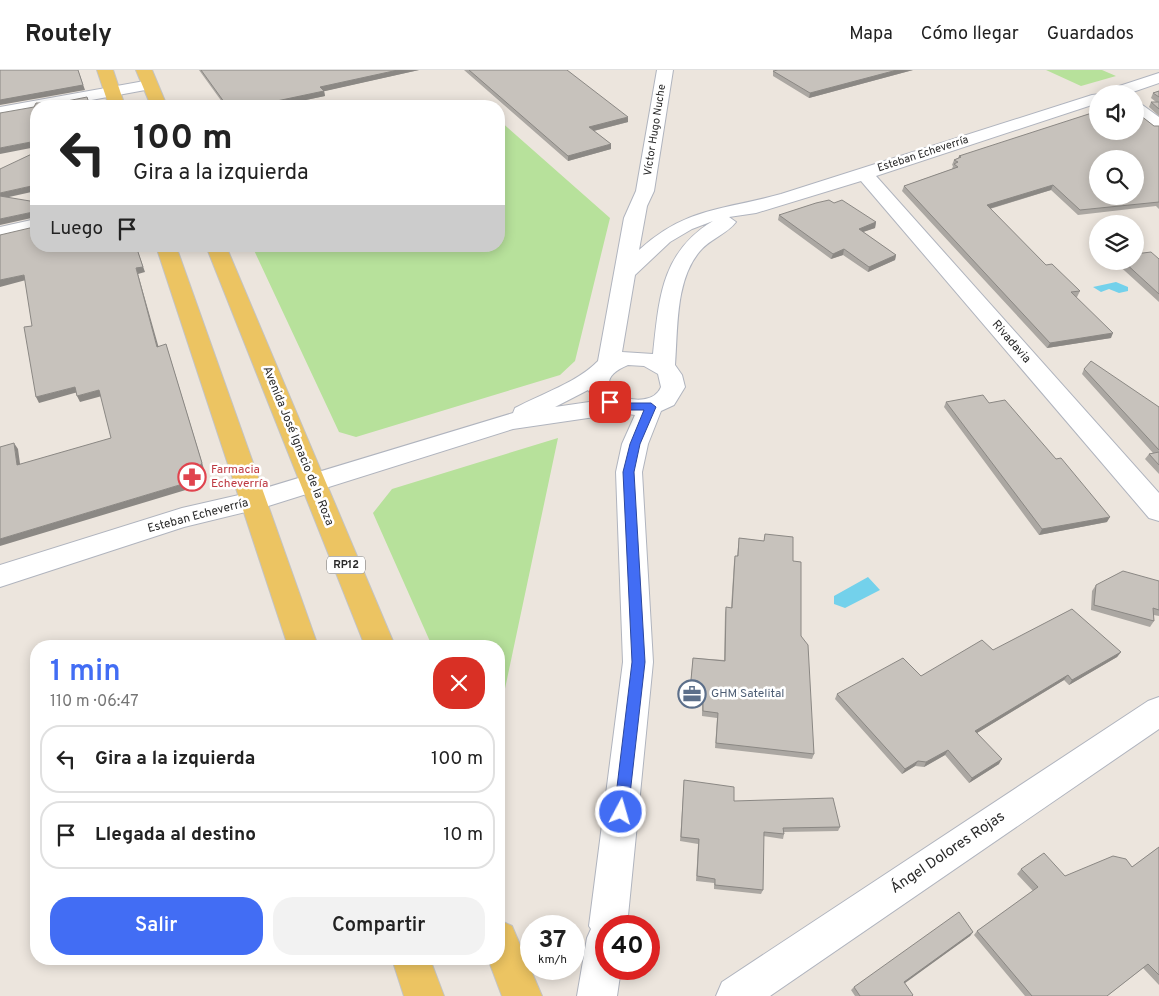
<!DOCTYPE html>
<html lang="es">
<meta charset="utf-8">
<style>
body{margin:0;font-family:Overpass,sans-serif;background:#f2f2f2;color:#222;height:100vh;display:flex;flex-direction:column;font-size:19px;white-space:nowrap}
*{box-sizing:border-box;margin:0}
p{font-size:16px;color:#767676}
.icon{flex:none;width:28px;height:28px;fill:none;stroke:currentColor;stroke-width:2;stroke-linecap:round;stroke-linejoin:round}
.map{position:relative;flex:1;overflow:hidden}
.panel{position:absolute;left:30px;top:570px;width:475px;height:325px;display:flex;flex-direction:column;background:#fff;border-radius:20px;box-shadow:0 2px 12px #0003}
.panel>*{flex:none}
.guide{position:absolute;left:30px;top:30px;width:475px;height:152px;border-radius:20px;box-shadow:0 2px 12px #0003;background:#fff;color:#222;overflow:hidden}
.controls{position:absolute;left:1089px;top:15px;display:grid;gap:10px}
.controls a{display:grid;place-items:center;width:55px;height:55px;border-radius:50%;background:#fff;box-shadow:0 2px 12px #0003;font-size:25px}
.speed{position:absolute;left:520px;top:845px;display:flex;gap:10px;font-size:25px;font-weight:700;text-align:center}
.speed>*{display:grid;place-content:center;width:65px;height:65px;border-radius:50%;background:#fff;box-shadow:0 2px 12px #0003;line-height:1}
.speed small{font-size:12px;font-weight:400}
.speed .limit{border:8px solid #d22;background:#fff;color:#111}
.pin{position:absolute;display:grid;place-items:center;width:42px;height:42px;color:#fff;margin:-21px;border-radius:10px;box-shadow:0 2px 8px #0006}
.me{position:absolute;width:55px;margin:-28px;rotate:6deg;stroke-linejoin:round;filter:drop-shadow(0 0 4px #0008)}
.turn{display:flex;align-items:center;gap:18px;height:105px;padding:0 20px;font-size:22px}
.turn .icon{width:65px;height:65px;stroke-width:2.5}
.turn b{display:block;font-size:35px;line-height:42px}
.then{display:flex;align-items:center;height:48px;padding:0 20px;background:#0003;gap:10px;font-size:19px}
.round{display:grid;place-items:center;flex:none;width:52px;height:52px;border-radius:20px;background:#f2f2f2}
.summary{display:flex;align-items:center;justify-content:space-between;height:85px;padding:0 20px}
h1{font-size:30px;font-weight:600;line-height:38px;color:#426df4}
.action{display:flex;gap:10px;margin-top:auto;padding:10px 20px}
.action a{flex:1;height:58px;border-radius:20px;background:#426df4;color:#fff;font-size:20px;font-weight:600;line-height:58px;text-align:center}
.action a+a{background:#f2f2f2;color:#222}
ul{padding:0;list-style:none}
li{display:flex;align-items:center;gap:15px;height:68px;margin:0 10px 8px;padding:0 10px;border:2px solid #e0e0e0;border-radius:20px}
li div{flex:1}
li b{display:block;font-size:19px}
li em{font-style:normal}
header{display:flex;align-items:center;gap:30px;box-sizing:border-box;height:70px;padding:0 25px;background:#fff;border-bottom:1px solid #e0e0e0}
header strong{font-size:24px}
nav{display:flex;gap:28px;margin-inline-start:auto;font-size:18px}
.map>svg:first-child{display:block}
.green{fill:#b7e19b}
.water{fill:#73d1eb}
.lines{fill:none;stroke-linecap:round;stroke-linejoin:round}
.minor-casing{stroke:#b0b4be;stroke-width:2}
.major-casing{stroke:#c3c3c3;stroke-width:2}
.minor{fill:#fff;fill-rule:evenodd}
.major{fill:#ecc462;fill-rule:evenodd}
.wall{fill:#aba7a2}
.shaded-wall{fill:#8b8884}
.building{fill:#c7c2bc;stroke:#8b8884;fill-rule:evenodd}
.route{fill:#426df4;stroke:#2b479f}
.labels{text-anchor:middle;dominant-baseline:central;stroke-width:5;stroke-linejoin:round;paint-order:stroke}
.far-street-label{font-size:11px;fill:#2a2a2a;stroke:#fff}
.shield{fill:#fff;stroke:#6a6a6a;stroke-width:1}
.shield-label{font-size:11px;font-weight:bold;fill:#2a2a2a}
.street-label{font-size:12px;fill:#2a2a2a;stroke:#fff}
.health-label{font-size:12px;fill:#be3a42;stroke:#fff;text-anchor:start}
.service-label{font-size:12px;fill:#4e5e75;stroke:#fff;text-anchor:start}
.near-street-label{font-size:15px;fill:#2a2a2a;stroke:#fff}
</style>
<header>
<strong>Routely</strong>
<nav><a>Mapa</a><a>Cómo llegar</a><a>Guardados</a></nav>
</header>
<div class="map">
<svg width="1159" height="926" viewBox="0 0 1159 926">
<rect width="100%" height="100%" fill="#ece5dd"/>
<path class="green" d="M 1046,0 L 1102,0 L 1116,6 L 1081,16 Z
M 499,50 L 610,148 L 575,291 L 560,305 L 356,367 L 339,362 L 252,176 L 499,176 Z
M 558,368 L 499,647 L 499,576 L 432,576 L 373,443 L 392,419 Z"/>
<path class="water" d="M 1116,212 L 1128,217 L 1128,221 L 1119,223 L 1109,219 L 1101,222 L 1093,217 Z
M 868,507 L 880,520 L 845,538 L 834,534 L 834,526 Z"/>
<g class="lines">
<g class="minor-casing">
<path id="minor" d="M 657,0 L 673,0 L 654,121 L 647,136 L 639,180 C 686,137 724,140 781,124 L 1092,25 L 1100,24 L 1098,24 L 1098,33 L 876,106 L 1159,423 L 1159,451 L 1149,448 L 861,111 L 756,143 L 729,147 L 736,152 C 727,164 710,169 700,181 C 675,210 678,259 675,295 L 682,305 L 685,317 L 674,335 L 661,341 L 648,374 L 642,402 L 653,592 L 627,856 L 606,856 L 606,899 L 621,899 L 617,926 L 577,926 L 587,868 L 591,859 L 589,856 L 623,592 L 616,402 L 622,374 L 635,345 L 622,343 L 513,359 L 262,438 L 184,457 L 0,517 L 0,495 L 182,438 L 252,422 L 513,343 L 515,338 C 541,324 578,312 598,291 L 624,148 L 636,121 ZM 713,151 C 661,182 659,229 653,284 L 622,282 L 635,205 L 670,172 L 692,159 ZM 628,295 L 644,296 L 658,304 L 661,317 C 649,347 575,317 628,295 ZM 588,320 L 596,331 L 555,337 Z
M 1159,3 L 1159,13 L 1127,24 L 1102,24 L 1104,21 Z
M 150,10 L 158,15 L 156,18 L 59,36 L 36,36 L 36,40 L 0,47 L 0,37 Z
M 1135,32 L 1141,34 L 1159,47 L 1159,60 L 1153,59 L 1135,45 Z
M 36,149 L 36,161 L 0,169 L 0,157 Z
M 1159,627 L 1159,659 L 770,926 L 716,926 L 722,912 L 1148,631 Z"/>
</g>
<g class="major-casing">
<path id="major" d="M 97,0 L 113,0 L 125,36 L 109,36 Z
M 136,0 L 152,0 L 167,36 L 151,36 Z
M 156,176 L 176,176 L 318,576 L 288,576 Z
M 206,176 L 226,176 L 395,576 L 365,576 Z
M 499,850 L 512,856 L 542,926 L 502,926 L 488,889 L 499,889 Z
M 392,889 L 430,889 L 444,926 L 404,926 Z"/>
</g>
<use href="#minor" class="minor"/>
<use href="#major" class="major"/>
</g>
<path class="wall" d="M 199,0 L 419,0 L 324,21 L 325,26 L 277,36 L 225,36 Z
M 464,0 L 567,0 L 628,52 L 594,61 L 611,74 L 611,79 L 568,91 Z
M 913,0 L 809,28 L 773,6 L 773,1 Z
M 1159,21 L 1159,46 L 1149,37 L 1151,32 L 1156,32 L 1151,28 L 1153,23 Z
M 1136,42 L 1154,56 L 1159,56 L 1159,139 L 1156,136 L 1078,145 L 1051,120 L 990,139 L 1046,195 L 1080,221 L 1077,227 L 1076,227 L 1111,268 L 1047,278 L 902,121 L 904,116 L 952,99 L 953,96 L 952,95 L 954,90 L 958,88 L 959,86 Z
M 834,133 L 876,152 L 875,158 L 863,162 L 896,185 L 895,190 L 868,202 L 843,185 L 831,189 L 778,150 L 779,145 Z
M 1159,189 L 1159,232 L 1114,191 L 1135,191 Z
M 1084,299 L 1159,337 L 1159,404 L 1145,389 L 1149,384 L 1153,383 L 1082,304 Z
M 946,332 L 989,333 L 1107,452 L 1039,465 L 944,337 Z
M 765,464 L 793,491 L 814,684 L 812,689 L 715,678 L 717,648 L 702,646 L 702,628 L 689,626 L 693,588 L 724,590 L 725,543 L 726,537 L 731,538 L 734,492 L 735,486 L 737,486 L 739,468 L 764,471 Z
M 1159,511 L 1159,546 L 1154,545 L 1154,551 L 1150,557 L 1091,540 L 1092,521 L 1096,515 Z
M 993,580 L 1121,582 L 1117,587 L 1069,615 L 1064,610 L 977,663 L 999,694 L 969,713 L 945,685 L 924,697 L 915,696 L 902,704 L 835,629 L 837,624 L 921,606 Z
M 684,710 L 734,731 L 840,757 L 838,761 L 784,762 L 784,764 L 783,769 L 763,766 L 763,820 L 761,824 L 714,819 L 714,813 L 696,811 L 698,774 L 680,771 Z
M 1159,777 L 1159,915 L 1143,898 L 1107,926 L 1025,926 L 974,865 L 977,861 L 1033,821 L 1017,804 L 1021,799 L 1065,806 L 1132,797 Z
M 973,862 L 970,866 L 904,913 L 912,926 L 855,926 L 851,920 L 854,917 Z"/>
<path class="shaded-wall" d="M 78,0 L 85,20 L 0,35 L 0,30 Z
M 398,0 L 419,0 L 321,22 L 320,17 Z
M 897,0 L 913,0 L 809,28 L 810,23 Z
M 324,21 L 325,26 L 277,36 L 253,36 Z
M 628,47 L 628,52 L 589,62 L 589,57 Z
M 36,71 L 36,77 L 0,84 L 0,78 Z
M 611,74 L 611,79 L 568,91 L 568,86 Z
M 36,115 L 36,121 L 0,129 L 0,123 Z
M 1053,115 L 1051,120 L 985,140 L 987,135 Z
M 33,142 L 36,147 L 0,155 L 0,149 Z
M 876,152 L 875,158 L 857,164 L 859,159 Z
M 136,176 L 145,202 L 138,204 L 160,282 L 157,277 L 136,198 Z
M 844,179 L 843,185 L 831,189 L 833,184 Z
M 896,185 L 895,190 L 868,202 L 869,197 Z
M 24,205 L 26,210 L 0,217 L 0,210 Z
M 1113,263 L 1111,268 L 1047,278 L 1050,273 Z
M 166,274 L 204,399 L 189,419 L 0,476 L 0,469 L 186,413 Z
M 75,317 L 78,322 L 39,333 L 36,327 Z
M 99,320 L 102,326 L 80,332 L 77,326 Z
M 14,373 L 18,379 L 21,401 L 17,395 Z
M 1110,447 L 1107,452 L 1039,465 L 1042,459 Z
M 1121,582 L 1117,587 L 1069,615 L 1072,610 Z
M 1068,605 L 1064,610 L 972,666 L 975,661 Z
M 948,680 L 945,685 L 924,697 L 926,692 Z
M 1002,689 L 999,694 L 969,713 L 972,708 Z
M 918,691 L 915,696 L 902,704 L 905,699 Z
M 973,862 L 970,866 L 901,916 L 904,912 Z"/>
<path class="building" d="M 0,0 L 78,0 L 83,15 L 0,30 Z
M 201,0 L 398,0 L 320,17 L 324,21 L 253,36 L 227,36 Z
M 469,0 L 567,0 L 628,47 L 589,57 L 611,74 L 568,86 Z
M 778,0 L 897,0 L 810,23 L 773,1 Z
M 1159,21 L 1159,27 L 1153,23 Z
M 87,27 L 90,36 L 36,36 L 36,71 L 0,78 L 0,43 L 34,37 L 36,33 L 57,33 Z
M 1151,32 L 1159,32 L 1159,39 Z
M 1135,34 L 1136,42 L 1154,56 L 1159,56 L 1159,132 L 1080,140 L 1053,115 L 987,135 L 1046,195 L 1052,194 L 1080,221 L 1071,222 L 1113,263 L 1050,273 L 904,116 L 958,97 L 954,94 L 958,92 L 954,90 L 961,87 L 959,86 L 1098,41 L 1098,61 L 1135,61 ZM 1098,89 L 1135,89 L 1135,126 L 1098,126 Z
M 36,82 L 36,115 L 0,123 L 0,99 Z
M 0,126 L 36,132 L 36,176 L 136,176 L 143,197 L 136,198 L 157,277 L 166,274 L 202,393 L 186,413 L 0,469 L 0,377 L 14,373 L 17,395 L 111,368 L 99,320 L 77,326 L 75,317 L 36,327 L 24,257 L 32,256 L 24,205 L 0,210 L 0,165 L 34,157 L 35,144 L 33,142 L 0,149 Z
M 829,130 L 834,133 L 842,130 L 876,152 L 859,159 L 896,185 L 869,197 L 844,179 L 833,184 L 779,145 L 816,133 Z
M 1151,182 L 1159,189 L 1159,224 L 1123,191 L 1135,191 L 1135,184 Z
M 1091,291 L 1159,337 L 1159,380 L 1084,299 Z
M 983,325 L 989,333 L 1005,330 L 1056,389 L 1061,388 L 1110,447 L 1042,459 L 946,332 Z
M 1159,382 L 1159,395 L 1149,384 Z
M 765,464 L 793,467 L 793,491 L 801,492 L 801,566 L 808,575 L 814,684 L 716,673 L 718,643 L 703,641 L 703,623 L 690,621 L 693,588 L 725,591 L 726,537 L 732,538 L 735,486 L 738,486 L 739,468 L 764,471 Z
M 1123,501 L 1159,511 L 1159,540 L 1153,538 L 1154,551 L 1094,535 L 1096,515 Z
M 1072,539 L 1121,582 L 1072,610 L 1068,605 L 975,661 L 1002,689 L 972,708 L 948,680 L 926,692 L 918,691 L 905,699 L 837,624 L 903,588 L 921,606 L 982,570 L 993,580 Z
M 684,710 L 734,717 L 734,731 L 833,728 L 840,757 L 783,758 L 784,764 L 764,762 L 763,820 L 715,815 L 715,809 L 697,806 L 699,769 L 681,767 Z
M 1159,777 L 1159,905 L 1148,894 L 1107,926 L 1032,926 L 977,861 L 1038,817 L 1021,799 L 1044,783 L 1065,806 L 1113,786 L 1126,789 L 1132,797 Z
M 959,842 L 973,862 L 904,912 L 913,925 L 912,926 L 860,926 L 854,917 Z"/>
<path class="route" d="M 610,329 L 624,333 L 651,333 L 656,337 L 640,374 L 634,402 L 645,592 L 628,742 L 626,747 L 621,749 L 616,747 L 614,742 L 632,592 L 623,402 L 630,374 L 644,340 L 623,340 L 606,334 L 606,330 Z"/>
<defs>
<g id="pharmacy-ring" transform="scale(1.4375)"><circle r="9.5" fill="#fff" stroke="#e0444e" stroke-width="1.5"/><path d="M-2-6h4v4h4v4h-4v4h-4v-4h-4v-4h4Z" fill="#e0444e"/></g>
<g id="office-ring" transform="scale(1.4375)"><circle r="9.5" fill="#fff" stroke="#5c6f8a" stroke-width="1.5"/><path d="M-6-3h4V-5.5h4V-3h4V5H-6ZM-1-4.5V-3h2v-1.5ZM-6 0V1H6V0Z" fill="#5c6f8a"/></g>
</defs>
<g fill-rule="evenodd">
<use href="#pharmacy-ring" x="192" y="407"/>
<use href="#office-ring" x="692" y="624"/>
</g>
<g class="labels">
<g class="far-street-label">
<text transform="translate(655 60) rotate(-81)">Víctor Hugo Nuche</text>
<text transform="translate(923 84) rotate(-18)">Esteban Echeverría</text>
</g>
<rect class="shield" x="327" y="486.5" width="38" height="17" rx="4"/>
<g class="shield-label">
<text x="346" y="495">RP12</text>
</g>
<g class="street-label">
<text transform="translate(1011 272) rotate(49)">Rivadavia</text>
<text transform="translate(298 376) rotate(68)">Avenida José Ignacio de la Roza</text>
<text transform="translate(198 446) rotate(-15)">Esteban Echeverría</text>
</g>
<g class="health-label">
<text x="211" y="400">Farmacia<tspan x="211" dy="14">Echeverría</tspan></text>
</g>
<g class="service-label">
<text x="711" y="624">GHM Satelital</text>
</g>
<g class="near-street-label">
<text transform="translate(948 783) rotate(-34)">Ángel Dolores Rojas</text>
</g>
</g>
</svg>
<div class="controls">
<a><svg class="icon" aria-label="sound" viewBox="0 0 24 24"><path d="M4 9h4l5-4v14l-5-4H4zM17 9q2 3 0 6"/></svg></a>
<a><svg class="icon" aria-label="search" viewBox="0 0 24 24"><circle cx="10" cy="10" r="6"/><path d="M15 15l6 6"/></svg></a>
<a><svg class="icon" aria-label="layers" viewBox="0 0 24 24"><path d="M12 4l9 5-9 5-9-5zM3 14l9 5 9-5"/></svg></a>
</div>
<div class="speed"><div>37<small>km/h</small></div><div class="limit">40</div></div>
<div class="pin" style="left:610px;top:332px;background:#d93025"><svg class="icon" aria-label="arrive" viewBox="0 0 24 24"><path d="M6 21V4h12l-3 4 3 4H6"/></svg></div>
<svg class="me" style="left:621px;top:742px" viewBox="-20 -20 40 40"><circle r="17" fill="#426df4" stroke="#fff" stroke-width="3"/><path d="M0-11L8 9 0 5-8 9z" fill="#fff"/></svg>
<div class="guide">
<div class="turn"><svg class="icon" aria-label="left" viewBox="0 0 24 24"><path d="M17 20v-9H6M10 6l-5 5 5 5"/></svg><div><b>100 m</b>Gira a la izquierda</div></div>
<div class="then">Luego<svg class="icon" aria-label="arrive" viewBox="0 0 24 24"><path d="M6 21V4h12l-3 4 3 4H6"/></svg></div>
</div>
<section class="panel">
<div class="summary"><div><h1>1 min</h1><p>110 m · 06:47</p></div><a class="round" style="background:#d93025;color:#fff"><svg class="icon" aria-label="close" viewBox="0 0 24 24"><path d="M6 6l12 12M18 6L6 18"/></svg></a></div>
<ul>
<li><svg class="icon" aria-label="left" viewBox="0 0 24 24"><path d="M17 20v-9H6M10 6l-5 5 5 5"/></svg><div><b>Gira a la izquierda</b></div><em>100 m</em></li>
<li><svg class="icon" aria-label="arrive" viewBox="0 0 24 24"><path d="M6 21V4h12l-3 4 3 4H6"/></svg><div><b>Llegada al destino</b></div><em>10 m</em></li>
</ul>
<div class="action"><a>Salir</a><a>Compartir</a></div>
</section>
</div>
